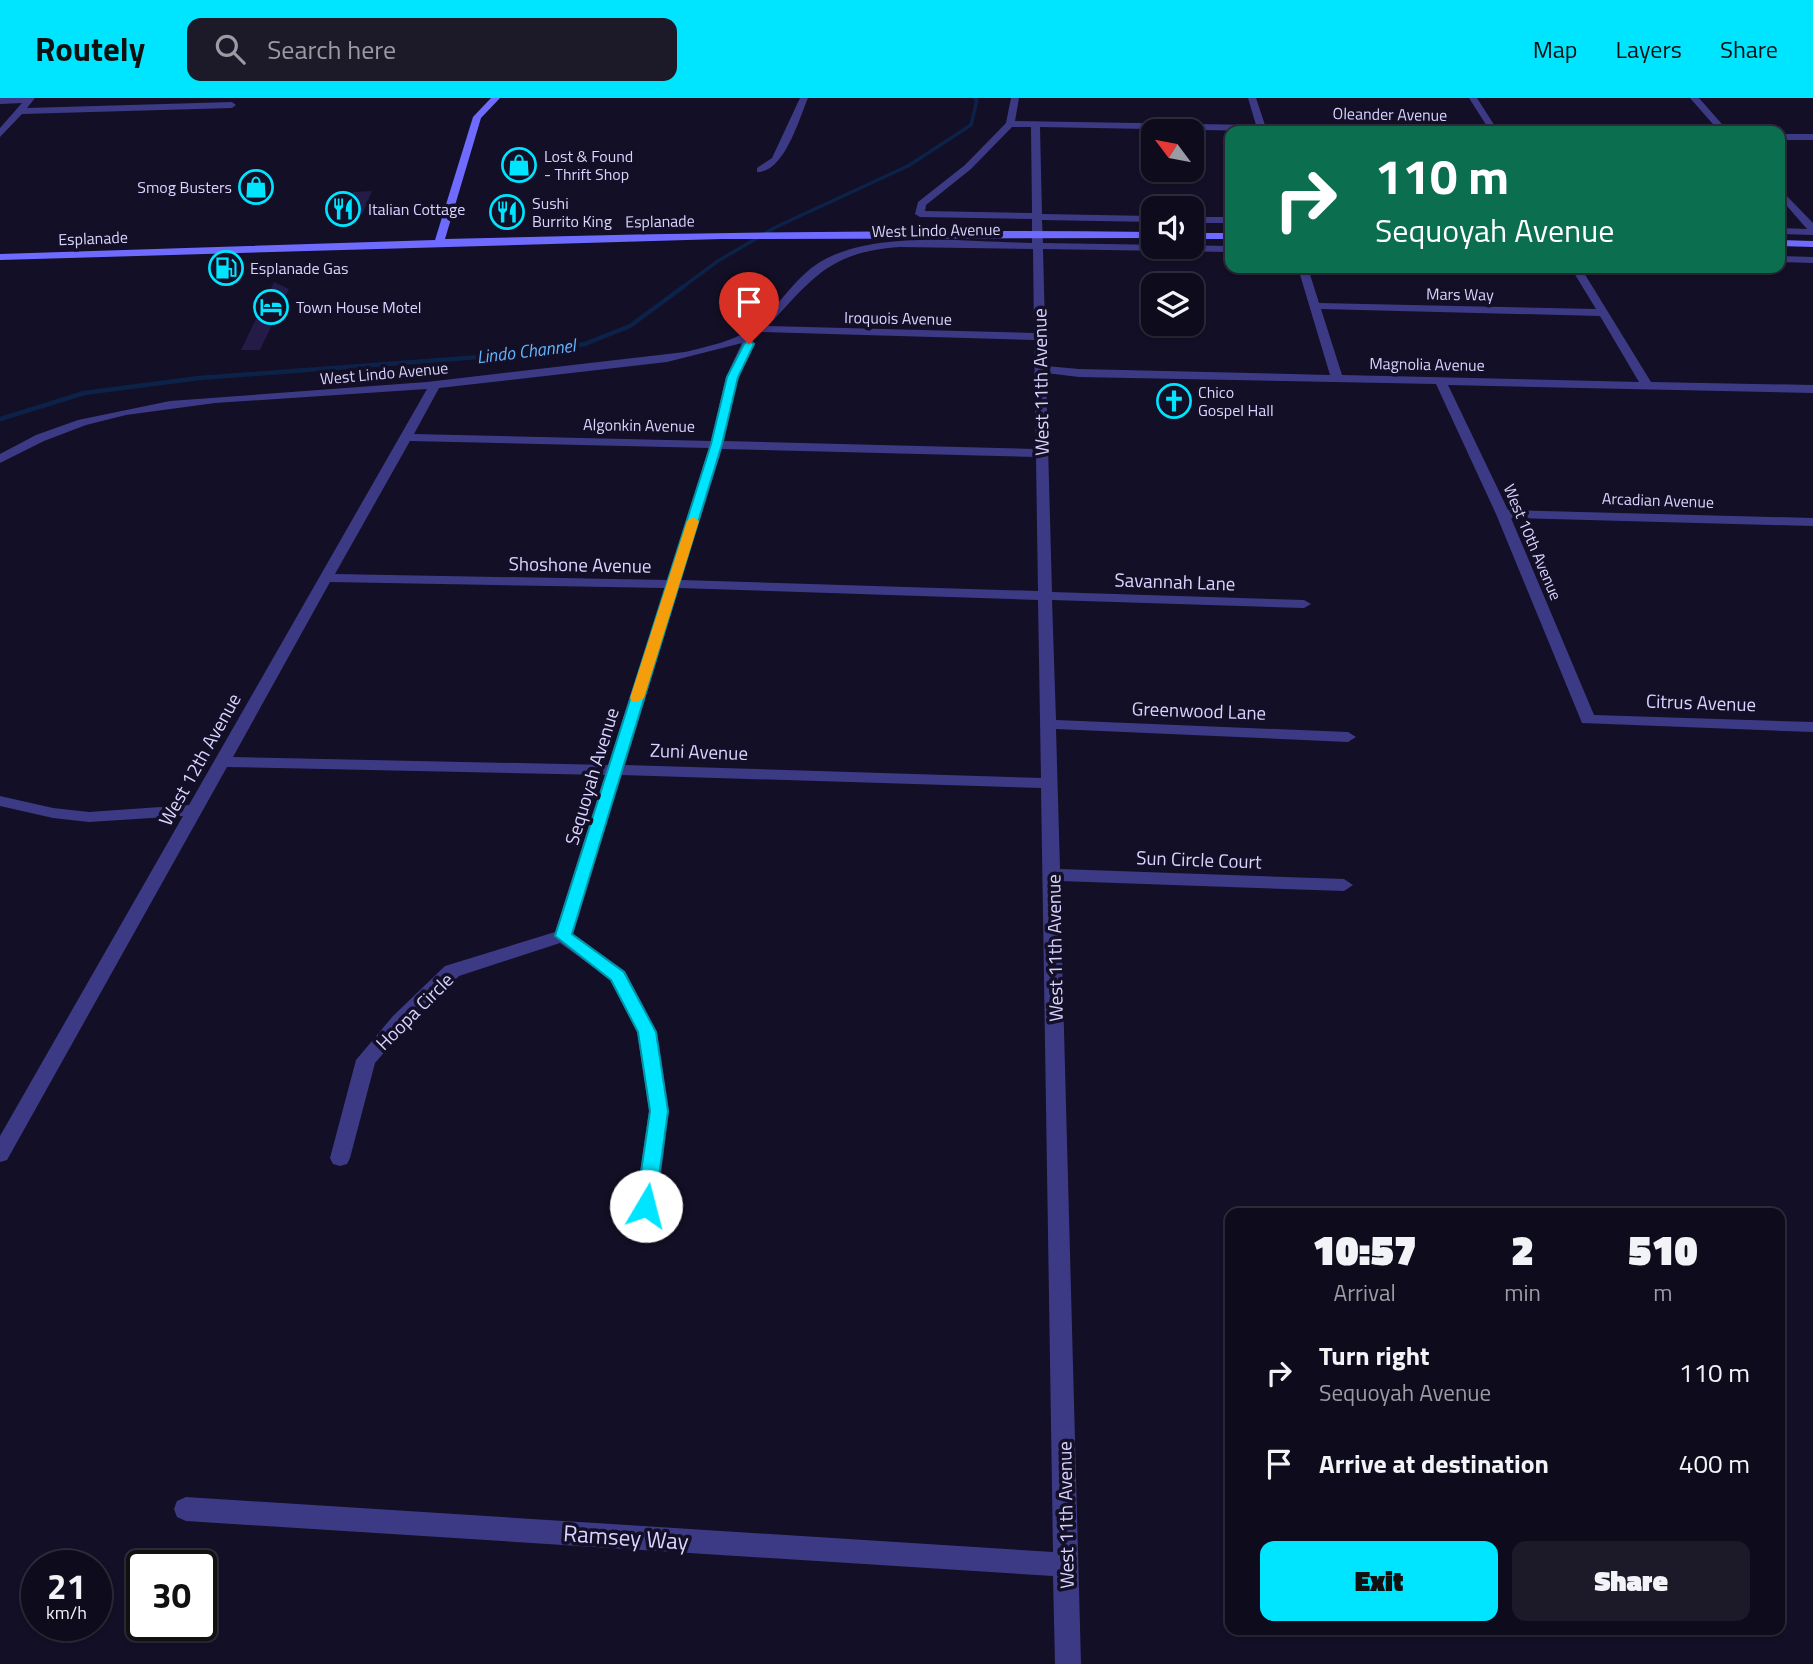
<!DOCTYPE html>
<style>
body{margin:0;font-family:"Titillium Web",sans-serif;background:#1c1929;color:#f1f3f6;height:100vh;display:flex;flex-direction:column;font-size:26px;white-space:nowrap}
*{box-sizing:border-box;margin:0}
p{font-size:23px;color:#9b9ba3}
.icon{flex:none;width:38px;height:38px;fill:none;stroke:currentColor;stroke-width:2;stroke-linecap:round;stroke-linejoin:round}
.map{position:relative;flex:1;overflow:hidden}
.sheet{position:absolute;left:1225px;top:1110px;width:560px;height:427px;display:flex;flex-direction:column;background:#0e0b1c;border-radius:14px;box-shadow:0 2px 5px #0004,0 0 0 2px #2e2b3b}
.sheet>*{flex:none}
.top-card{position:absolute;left:1225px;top:28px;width:560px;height:147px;border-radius:14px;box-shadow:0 2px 5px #0004,0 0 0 2px #2e2b3b;background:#0b6e4f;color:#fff;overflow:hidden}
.needle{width:46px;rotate:302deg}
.tools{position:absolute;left:1141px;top:21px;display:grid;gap:14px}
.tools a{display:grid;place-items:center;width:63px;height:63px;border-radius:14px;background:#0e0b1c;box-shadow:0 2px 5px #0004,0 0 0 2px #2e2b3b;font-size:35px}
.speed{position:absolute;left:21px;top:1452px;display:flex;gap:14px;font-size:35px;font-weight:700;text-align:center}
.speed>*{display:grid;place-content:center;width:91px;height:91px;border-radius:50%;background:#0e0b1c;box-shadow:0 2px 5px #0004,0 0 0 2px #2e2b3b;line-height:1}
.speed small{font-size:18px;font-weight:400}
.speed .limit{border:4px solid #111;border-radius:10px;background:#fff;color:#111}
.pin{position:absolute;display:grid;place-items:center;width:60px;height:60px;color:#fff;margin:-72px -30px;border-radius:50% 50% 50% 0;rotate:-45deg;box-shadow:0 0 7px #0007}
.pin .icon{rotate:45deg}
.me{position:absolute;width:77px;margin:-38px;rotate:8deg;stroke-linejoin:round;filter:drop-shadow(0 0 5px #0008)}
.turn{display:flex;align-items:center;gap:24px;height:147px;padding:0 35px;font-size:32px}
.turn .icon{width:91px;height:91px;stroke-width:2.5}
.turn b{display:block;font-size:49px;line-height:60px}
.eta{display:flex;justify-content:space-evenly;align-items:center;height:119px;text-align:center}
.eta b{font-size:42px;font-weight:800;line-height:49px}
.primary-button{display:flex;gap:14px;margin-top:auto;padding:14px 35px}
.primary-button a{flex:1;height:80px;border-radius:14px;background:#00e5ff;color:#111;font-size:28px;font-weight:800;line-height:80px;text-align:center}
.primary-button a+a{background:#1c1929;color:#f1f3f6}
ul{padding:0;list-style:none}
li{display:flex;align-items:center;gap:21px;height:91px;padding:0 35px}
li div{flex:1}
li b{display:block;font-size:26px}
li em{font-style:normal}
header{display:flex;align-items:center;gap:42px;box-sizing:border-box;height:98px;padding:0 35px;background:#00e5ff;color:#111}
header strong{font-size:33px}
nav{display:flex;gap:38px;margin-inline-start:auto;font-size:24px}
.search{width:490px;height:63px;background:#1c1929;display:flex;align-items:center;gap:18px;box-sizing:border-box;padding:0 24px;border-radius:14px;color:#9b9ba3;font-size:26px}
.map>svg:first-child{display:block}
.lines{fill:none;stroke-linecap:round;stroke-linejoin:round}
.stream-far1{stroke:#0c2248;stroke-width:3.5}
.stream{stroke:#0c2248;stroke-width:4.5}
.building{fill:#241b47}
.minor{fill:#3d3a85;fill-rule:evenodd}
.secondary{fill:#6f6bff;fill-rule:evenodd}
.route{fill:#00e5ff;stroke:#0095a6;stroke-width:2}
.slow{fill:#f59e0b}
.labels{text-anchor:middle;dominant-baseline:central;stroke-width:7;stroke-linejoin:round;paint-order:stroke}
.far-street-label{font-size:16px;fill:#d9d4ff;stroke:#130f26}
.far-poi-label{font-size:16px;fill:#d9d4ff;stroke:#130f26;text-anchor:start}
.far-water-label{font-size:18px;font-style:italic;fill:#62b6ff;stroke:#130f26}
.street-label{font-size:19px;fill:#d9d4ff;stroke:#130f26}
.near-street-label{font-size:23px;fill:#d9d4ff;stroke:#130f26}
</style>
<header>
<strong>Routely</strong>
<div class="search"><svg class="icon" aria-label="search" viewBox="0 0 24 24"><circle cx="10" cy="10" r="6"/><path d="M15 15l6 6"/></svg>Search here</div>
<nav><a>Map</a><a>Layers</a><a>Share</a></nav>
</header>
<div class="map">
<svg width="1813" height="1566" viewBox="0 0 1813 1566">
<rect width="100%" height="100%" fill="#130f26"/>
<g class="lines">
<path class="stream-far1" d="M 680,191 L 718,163 L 776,129 L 908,68 L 971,27 L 977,2 L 974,0"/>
<path class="stream" d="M 0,321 L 84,295 L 199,280 L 520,256 L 585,246 L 630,228 L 683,189"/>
</g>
<path class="building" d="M 372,93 L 362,117 L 331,118 L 340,100 L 350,100 L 353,94 Z
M 274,184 L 289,191 L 260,252 L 241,252 Z"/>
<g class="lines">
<path class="minor" d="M 0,0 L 35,0 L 27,10 L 232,4 L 236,7 L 232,10 L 22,16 L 0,39 L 0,30 L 22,5 L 0,6 Z
M 800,0 L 808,0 C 799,21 784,75 757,74 L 757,70 L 772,60 Z
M 1011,0 L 1019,0 L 1015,23 L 1256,27 L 1248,0 L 1256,0 L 1265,27 L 1476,30 L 1480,33 L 1258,33 L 1040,29 L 1042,116 L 1153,118 L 1153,124 L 1042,122 L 1043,145 L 1230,148 L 1230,154 L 1043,151 L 1046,268 L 1079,271 L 1330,277 L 1298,170 L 1308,170 L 1319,205 L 1596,211 L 1571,170 L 1581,170 L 1651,284 L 1813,287 L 1813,295 L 1448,287 L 1508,412 L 1813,420 L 1813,428 L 1511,420 L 1594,617 L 1813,624 L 1813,634 L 1582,625 L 1496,416 L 1436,286 L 1079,279 L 1046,275 L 1052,494 L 1304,502 L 1311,506 L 1304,510 L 1052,502 L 1056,622 L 1348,634 L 1356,639 L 1348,644 L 1056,631 L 1060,771 L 1344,781 L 1353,787 L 1344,793 L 1060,783 L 1081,1566 L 1055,1566 L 1053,1478 L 186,1423 L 177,1419 L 174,1411 L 177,1403 L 186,1399 L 1053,1454 L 1041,690 L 621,677 L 573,836 L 625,873 L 657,934 L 669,1013 L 657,1108 L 653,1114 L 646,1117 L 639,1114 L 635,1108 L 649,1013 L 637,934 L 611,882 L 560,845 L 459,878 L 407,928 L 375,965 L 350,1060 L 347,1066 L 340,1068 L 333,1066 L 330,1060 L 356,962 L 393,918 L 445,868 L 555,834 L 605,677 L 227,669 L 7,1062 L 0,1064 L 0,1038 L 183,718 L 89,724 L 53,720 L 0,708 L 0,698 L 53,710 L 89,714 L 189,707 L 427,291 L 215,305 L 126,317 L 86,327 L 44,343 L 0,365 L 0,356 L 36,337 L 78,322 L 170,303 L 427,284 L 685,254 C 709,248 736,243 755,228 C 779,209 793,181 820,164 C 875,131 969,144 1032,145 L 1032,121 L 920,119 L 915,116 L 918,104 L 965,67 L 1006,25 ZM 1012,29 L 1031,29 L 1032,115 L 925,113 L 926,107 L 971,71 ZM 900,149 L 1033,151 L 1034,235 L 768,228 C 813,180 829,154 900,149 ZM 1321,211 L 1600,218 L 1639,284 L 1342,277 ZM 761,234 L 1034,242 L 1036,351 L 724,343 L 738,279 L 755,246 L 751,240 ZM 742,245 L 726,279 L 711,343 L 414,336 L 439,290 L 667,264 ZM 410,343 L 709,350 L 668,482 L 335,476 ZM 722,351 L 1036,359 L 1038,493 L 681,482 ZM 330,484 L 665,490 L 608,667 L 233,659 ZM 679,490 L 1038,502 L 1041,680 L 625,667 Z
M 1469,0 L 1477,0 L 1498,33 L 1490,33 Z
M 1690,0 L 1699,0 L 1728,33 L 1719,33 Z
M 1780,36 L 1813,36 L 1813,42 L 1780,42 Z
M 1780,91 L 1813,125 L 1813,137 L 1780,136 L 1780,130 L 1807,131 L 1780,100 Z
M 1192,119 L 1230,119 L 1230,125 L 1192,125 Z
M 1780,158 L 1813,159 L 1813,165 L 1780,164 Z"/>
<path class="secondary" d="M 491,0 L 500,0 L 481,20 L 445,141 C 681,135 917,131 1153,134 L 1153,140 L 721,141 L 0,162 L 0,156 L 435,142 L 473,19 Z
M 1192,135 L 1230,135 L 1230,141 L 1192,141 Z
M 1780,142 L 1813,143 L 1813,149 L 1780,148 Z"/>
</g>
<path class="route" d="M 749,243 L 754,246 L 738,279 L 722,346 L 572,836 L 624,874 L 656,934 L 668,1013 L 655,1108 L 653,1114 L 646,1116 L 639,1114 L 636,1108 L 650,1013 L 638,934 L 611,882 L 555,838 L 711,346 L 727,279 L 744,246 Z"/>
<path class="slow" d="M 693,419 L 699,423 L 644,600 L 637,604 L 632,603 L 630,600 L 687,423 Z"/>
<defs>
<g id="shop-ring" transform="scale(1.75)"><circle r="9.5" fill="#130f26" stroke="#00e5ff" stroke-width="1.5"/><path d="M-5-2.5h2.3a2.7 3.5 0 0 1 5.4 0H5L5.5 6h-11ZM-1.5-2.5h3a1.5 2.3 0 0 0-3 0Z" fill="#00e5ff"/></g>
<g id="restaurant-ring" transform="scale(1.75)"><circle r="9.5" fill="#130f26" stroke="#00e5ff" stroke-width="1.5"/><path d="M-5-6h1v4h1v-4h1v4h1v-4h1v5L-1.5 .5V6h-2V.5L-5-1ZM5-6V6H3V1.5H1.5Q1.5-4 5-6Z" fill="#00e5ff"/></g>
<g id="fuel-ring" transform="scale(1.75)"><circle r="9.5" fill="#130f26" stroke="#00e5ff" stroke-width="1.5"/><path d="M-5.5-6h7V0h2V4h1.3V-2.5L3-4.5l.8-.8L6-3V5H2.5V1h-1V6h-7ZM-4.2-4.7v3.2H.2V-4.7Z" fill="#00e5ff"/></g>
<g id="hotel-ring" transform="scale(1.75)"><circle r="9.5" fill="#130f26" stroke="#00e5ff" stroke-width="1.5"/><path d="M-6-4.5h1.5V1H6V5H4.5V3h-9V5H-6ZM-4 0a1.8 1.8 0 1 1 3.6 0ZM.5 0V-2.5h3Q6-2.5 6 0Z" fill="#00e5ff"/></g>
<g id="church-ring" transform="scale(1.75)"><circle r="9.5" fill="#130f26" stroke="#00e5ff" stroke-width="1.5"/><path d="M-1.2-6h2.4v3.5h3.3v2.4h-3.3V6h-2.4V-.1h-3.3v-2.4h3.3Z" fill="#00e5ff"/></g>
</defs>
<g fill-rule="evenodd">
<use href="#shop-ring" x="519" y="67"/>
<use href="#shop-ring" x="256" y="89"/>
<use href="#restaurant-ring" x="343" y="111"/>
<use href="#restaurant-ring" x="507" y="114"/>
<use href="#fuel-ring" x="226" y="170"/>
<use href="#hotel-ring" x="271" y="209"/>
<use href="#church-ring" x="1174" y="303"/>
</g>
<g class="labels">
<g class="far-street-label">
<text transform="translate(1390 16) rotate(1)">Oleander Avenue</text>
<text transform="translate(660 123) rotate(-1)">Esplanade</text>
<text transform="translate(936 132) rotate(-1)">West Lindo Avenue</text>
<text transform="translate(93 140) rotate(-2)">Esplanade</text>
<text transform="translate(1460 196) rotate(1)">Mars Way</text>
<text transform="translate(898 220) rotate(1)">Iroquois Avenue</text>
<text transform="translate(1427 266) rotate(1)">Magnolia Avenue</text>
<text transform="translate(384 275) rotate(-5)">West Lindo Avenue</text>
<text transform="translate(639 327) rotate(1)">Algonkin Avenue</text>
<text transform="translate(1658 402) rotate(2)">Arcadian Avenue</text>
<text transform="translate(1533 444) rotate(67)">West 10th Avenue</text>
</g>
<g class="far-poi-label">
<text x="544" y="58">Lost &amp; Found<tspan x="544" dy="18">- Thrift Shop</tspan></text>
<text x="232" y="89" text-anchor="end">Smog Busters</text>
<text x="532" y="105">Sushi<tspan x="532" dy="18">Burrito King</tspan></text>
<text x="368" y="111">Italian Cottage</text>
<text x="250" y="170">Esplanade Gas</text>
<text x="296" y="209">Town House Motel</text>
<text x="1198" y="294">Chico<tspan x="1198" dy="18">Gospel Hall</tspan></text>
</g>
<g class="far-water-label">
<text transform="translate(526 253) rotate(-7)">Lindo Channel</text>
</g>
<g class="street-label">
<text transform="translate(1040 284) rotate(-91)">West 11th Avenue</text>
<text transform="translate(580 466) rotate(1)">Shoshone Avenue</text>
<text transform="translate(1175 483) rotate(2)">Savannah Lane</text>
<text transform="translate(1701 604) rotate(2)">Citrus Avenue</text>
<text transform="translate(1199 612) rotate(2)">Greenwood Lane</text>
<text transform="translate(699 653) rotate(2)">Zuni Avenue</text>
<text transform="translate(199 661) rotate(-61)">West 12th Avenue</text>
<text transform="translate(591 678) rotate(-73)">Sequoyah Avenue</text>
<text transform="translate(1199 761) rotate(2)">Sun Circle Court</text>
<text transform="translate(1054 850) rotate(-91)">West 11th Avenue</text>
<text transform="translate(414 913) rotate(-45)">Hoopa Circle</text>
<text transform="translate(1065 1417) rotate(-91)">West 11th Avenue</text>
</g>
<g class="near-street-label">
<text transform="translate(626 1439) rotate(4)">Ramsey Way</text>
</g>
</g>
</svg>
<div class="tools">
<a><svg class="needle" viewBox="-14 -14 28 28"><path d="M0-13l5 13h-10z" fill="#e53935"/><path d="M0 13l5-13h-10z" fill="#9b9ba3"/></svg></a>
<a><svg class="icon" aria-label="sound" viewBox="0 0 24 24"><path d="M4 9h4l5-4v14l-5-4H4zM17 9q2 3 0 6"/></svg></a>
<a><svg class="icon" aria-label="layers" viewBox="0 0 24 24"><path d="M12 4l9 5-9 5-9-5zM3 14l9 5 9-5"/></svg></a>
</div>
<div class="speed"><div>21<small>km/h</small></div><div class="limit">30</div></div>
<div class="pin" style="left:749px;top:246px;background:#d93025"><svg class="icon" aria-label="arrive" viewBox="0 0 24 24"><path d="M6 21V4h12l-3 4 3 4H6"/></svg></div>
<svg class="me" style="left:646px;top:1108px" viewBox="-20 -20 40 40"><circle r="19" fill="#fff"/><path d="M0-13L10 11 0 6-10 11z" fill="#00e5ff"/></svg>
<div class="top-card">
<div class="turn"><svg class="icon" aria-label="right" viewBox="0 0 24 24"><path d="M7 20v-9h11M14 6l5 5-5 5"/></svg><div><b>110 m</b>Sequoyah Avenue</div></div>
</div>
<section class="sheet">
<div class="eta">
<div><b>10:57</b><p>Arrival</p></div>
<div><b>2</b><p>min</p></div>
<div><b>510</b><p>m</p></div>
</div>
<ul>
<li><svg class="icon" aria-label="right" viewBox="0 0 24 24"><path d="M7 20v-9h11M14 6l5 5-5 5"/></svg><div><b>Turn right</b><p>Sequoyah Avenue</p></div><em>110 m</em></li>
<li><svg class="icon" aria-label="arrive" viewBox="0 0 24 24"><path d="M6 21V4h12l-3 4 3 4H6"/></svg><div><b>Arrive at destination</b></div><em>400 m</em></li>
</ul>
<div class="primary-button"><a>Exit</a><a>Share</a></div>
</section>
</div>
